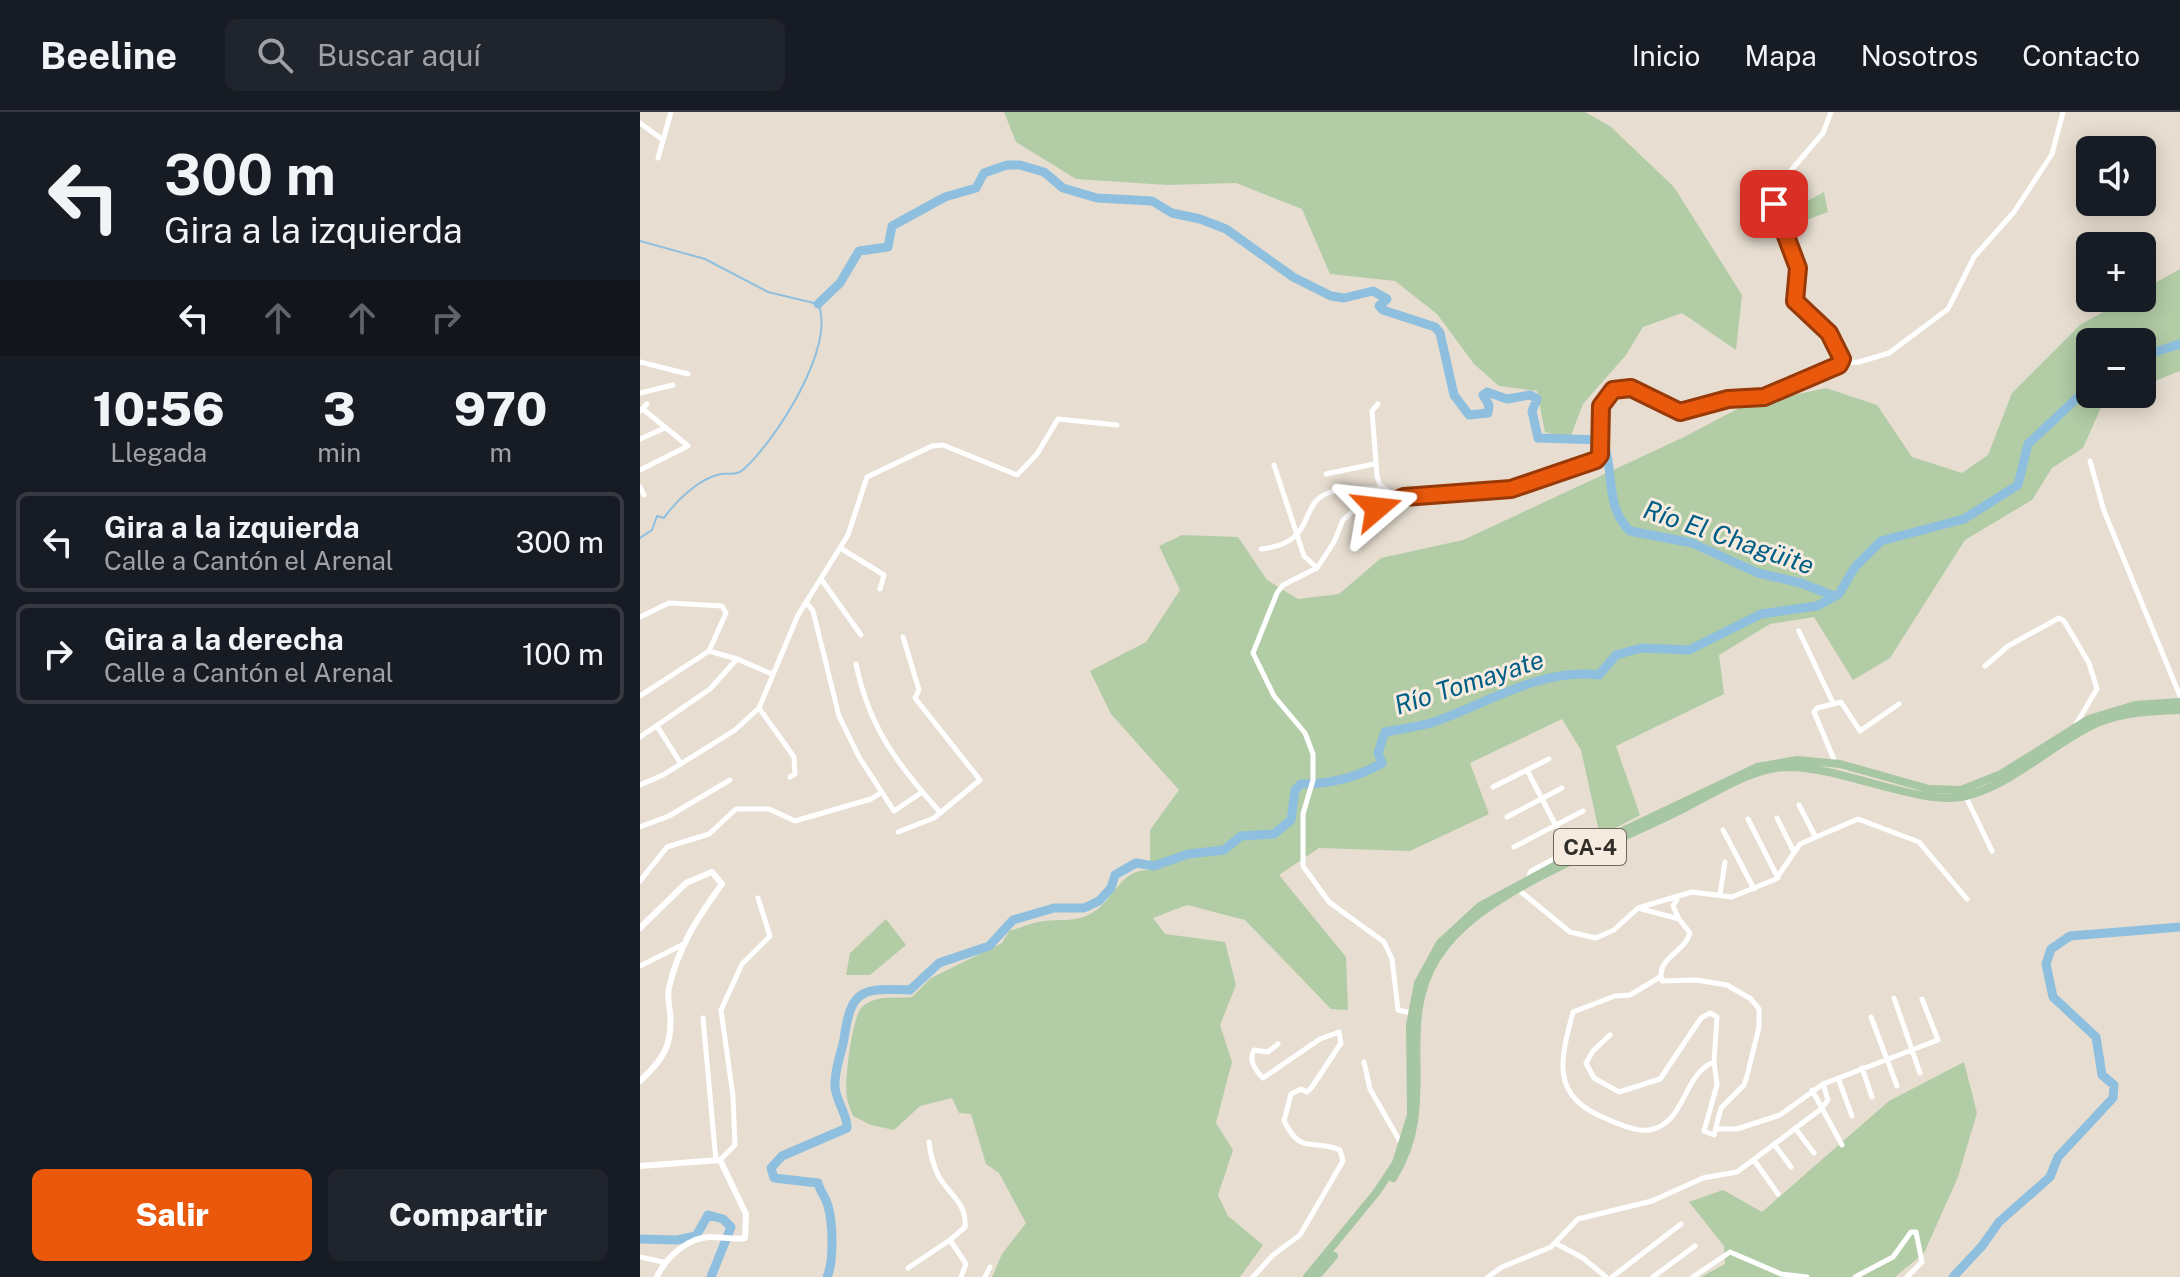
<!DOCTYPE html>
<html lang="es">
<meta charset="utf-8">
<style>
body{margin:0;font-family:"Public Sans",sans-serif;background:#20242c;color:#f1f3f6;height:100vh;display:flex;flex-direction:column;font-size:30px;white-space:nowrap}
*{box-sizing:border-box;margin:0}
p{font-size:26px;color:#9ea1a6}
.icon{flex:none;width:44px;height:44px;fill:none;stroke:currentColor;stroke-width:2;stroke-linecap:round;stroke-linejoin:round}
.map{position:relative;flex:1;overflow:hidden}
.panel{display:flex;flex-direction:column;background:#171b24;width:640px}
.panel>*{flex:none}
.guide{background:#171b24;color:#f1f3f6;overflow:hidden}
.buttons{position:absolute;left:1436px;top:24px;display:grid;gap:16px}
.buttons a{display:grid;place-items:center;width:80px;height:80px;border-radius:12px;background:#171b24;box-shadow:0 4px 20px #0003;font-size:40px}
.pin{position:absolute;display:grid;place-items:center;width:68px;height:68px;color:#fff;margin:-34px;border-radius:16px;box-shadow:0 4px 12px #0006}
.me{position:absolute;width:88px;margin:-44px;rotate:73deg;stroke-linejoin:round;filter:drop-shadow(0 0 6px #0008)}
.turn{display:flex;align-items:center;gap:28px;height:168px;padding:0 32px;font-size:36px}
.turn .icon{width:104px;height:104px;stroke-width:2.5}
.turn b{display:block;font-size:56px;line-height:68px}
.lanes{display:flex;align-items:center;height:76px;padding:0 32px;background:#0003;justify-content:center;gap:40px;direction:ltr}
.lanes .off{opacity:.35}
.eta{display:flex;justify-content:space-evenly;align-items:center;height:136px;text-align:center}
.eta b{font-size:48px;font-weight:800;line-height:56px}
.primary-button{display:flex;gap:16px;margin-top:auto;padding:16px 32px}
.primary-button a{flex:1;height:92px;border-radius:12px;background:#ea580c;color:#fff;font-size:32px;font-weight:800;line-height:92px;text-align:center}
.primary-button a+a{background:#20242c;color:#f1f3f6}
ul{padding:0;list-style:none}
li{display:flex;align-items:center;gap:24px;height:100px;margin:0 16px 12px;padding:0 16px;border:4px solid #363941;border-radius:12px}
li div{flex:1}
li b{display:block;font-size:30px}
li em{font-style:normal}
header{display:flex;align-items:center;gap:48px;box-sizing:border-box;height:112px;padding:0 40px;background:#171b24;border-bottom:2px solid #363941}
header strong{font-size:38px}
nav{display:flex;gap:44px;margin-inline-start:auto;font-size:28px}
.search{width:560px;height:72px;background:#20242c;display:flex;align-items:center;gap:20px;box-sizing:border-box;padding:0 28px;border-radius:12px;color:#9ea1a6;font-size:30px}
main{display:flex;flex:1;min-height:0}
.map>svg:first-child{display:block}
.green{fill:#b2cca6}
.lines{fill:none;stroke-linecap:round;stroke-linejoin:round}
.stream{stroke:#8ebfde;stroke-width:2}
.river{stroke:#8ebfde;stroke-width:9}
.minor{stroke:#fff;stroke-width:5}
.tertiary{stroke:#fff;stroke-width:6}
.primary{stroke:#a7c6a3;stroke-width:8}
.route-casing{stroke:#983908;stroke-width:20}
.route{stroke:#ea580c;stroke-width:14}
.labels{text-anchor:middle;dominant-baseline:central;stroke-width:6;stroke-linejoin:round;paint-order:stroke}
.shield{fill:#f5ebde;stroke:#6c675f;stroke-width:2}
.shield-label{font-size:22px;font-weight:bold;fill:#322e29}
.water-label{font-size:26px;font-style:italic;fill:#005e86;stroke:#f5ebde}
</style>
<header>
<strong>Beeline</strong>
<div class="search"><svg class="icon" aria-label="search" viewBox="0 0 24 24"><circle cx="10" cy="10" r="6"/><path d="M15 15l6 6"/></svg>Buscar aquí</div>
<nav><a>Inicio</a><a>Mapa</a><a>Nosotros</a><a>Contacto</a></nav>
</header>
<main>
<section class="panel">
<div class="guide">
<div class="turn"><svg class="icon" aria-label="left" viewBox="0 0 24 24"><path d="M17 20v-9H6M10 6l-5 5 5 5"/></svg><div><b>300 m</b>Gira a la izquierda</div></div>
<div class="lanes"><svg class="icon" aria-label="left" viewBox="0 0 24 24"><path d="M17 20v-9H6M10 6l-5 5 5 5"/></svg><svg class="icon off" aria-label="ahead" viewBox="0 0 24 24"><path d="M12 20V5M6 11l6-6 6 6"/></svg><svg class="icon off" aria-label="ahead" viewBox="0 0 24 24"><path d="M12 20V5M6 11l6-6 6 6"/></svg><svg class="icon off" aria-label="right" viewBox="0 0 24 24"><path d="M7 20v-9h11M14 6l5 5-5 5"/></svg></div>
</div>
<div class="eta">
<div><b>10:56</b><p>Llegada</p></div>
<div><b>3</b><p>min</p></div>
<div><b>970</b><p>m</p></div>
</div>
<ul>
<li><svg class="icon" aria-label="left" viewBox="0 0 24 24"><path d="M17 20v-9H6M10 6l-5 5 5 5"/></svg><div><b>Gira a la izquierda</b><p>Calle a Cantón el Arenal</p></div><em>300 m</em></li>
<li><svg class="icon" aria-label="right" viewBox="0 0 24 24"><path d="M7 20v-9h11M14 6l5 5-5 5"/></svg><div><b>Gira a la derecha</b><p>Calle a Cantón el Arenal</p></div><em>100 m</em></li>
</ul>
<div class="primary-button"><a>Salir</a><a>Compartir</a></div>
</section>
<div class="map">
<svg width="1540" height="1165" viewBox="0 0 1540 1165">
<rect width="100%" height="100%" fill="#e7ded1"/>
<path class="green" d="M 364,0 L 945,0 L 970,14 L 1034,75 L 1102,183 L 1096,238 L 1042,201 L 1003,215 L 986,243 L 943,292 L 930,326 L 905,320 L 897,279 L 859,274 L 834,252 L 797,202 L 755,169 L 690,162 L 662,97 L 596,71 L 527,73 L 436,67 L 376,30 Z
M 1184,80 L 1188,100 L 1150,114 L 1146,109 L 1149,99 Z
M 1540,157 L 1540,259 L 1502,274 L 1502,230 L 1450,230 L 1450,282 L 1483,282 L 1463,291 L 1443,336 L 1412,356 L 1392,388 L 1325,428 L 1250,546 L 1213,568 L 1174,505 L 1130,512 L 1079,543 L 1084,582 L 976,634 L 1000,703 L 960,724 L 941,638 L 922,607 L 830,651 L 849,702 L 770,739 L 679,736 L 639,763 L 706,845 L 708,898 L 691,897 L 605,808 L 547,793 L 513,806 L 525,822 L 585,830 L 596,873 L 580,913 L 592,950 L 576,1011 L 593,1038 L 578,1083 L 588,1104 L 623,1133 L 600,1165 L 352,1165 L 362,1142 L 386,1111 L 359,1061 L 346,1052 L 331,1002 L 319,1001 L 312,986 L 280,994 L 254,1018 L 231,1013 L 213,1004 C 211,998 208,992 207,986 C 204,970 212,902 223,894 C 239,882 255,887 272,885 L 291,866 L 362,831 L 369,819 C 380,816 393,810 405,809 C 420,807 433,810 448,803 C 474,792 478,756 510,758 L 510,718 L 539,678 L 471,602 L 450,559 L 506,530 L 540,478 L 519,434 L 542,423 L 598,425 L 627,468 L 658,487 L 699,482 L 741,446 L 823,428 L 1044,325 L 1103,294 L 1186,276 L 1237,293 L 1272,345 L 1322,361 L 1348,343 L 1372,281 L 1440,213 L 1488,186 L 1502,186 L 1502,178 Z
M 246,807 L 266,833 L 230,863 L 206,863 L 210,841 Z
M 1324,950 L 1337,1001 L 1318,1065 L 1284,1141 L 1255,1165 L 1061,1165 L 1085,1152 L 1084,1134 L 1049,1090 L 1083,1078 L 1122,1100 L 1249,989 Z"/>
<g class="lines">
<path class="stream" d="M 0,129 L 65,147 L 128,180 L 178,192 C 197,234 135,329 104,357 C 96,364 91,361 81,362 C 59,366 35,390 24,406 L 17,404 L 12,418 L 0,426"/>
<path class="river" d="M 178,192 L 200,171 L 219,139 L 248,135 L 252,114 L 305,85 L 336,76 L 344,61 L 367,53 L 380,53 L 404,60 L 423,76 L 457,86 L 512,89 L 532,101 L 560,107 L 586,117 L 653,165 L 691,184 L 704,186 L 733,179 L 747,187 L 739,194 L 743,198 L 795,215 L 800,221 L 814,283 L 829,303 L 848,301 L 849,293 L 843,283 L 847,280 L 867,287 L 890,283 L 897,287 L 892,299 L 898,326 L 963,328 C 975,359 964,394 990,419 L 1052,431 L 1118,461 L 1161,471 L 1194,484
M 1502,244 L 1540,232
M 0,1127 L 37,1128 L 56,1124 L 68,1103 L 83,1107 L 91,1115 L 71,1165
M 187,1165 C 194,1150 193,1111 188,1094 C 186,1085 180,1080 178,1071 L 134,1066 L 131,1056 L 142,1044 L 207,1016 C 208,1004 196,989 195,975 C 194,958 201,943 204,927 C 211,877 221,876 270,878 L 299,851 L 349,834 L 373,808 L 414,796 L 444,796 L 459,789 L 471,776 L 475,763 L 496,751 L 514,754 L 548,742 L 584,738 L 601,724 L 634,722 L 651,708 L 655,678 L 661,672 C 690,672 716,666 742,651 L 738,641 L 745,620 C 761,617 778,615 794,610 C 848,591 900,556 959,563 L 976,543 L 1001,536 L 1049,538 L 1121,502 L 1177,494 L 1199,482 L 1215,455 L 1241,429 L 1324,407 L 1378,373 L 1388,332 L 1450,274
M 1313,1165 L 1342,1134 L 1359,1110 L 1410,1065 L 1418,1045 L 1473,986 L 1474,973 L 1462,963 L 1456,925 L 1413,885 L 1406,852 L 1411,837 L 1430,824 L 1540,815"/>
<path class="minor" d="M 1191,0 L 1183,21 L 1141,70 L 1135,88 L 1158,156 L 1155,189 L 1191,224 L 1201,251
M 0,11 L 23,28
M 18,46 L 31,0
M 0,250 L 48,262
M 0,281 L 33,273
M 738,292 L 732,299 L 737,364 L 740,373 L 757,387
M 0,299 L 7,292
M 0,327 L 25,316
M 1450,349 L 1464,399 L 1540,584
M 634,353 L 664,444 L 676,455
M 0,358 L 48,334 L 3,297
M 686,362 L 734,352
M 0,375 L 4,383
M 202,437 L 244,463 L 240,477
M 621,437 C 678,431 657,393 688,381 C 703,375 727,377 744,377
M 181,467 L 221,523
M 166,490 L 173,499 L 199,604 L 219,645 L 254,699 L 281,681
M 0,505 L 29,491 L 82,494 L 86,501 L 69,539 L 97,547 L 70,577 L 0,625
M 1159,519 L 1192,589
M 97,547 L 132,562
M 216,552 C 229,615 257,652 299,699
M 1345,554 L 1368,534 L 1419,506 L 1424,509 L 1449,551 L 1457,577 L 1436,612
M 0,584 L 69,539
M 119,596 L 154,645 L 155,662 L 150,665
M 17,614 L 41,652
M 1195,650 L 1174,600 L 1177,596 L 1201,590 L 1220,619 L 1259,592
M 887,658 L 929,739
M 0,673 L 23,663 L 95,618 L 119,596 L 158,503 L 208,423 L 227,365 L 292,334 L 303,333 L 377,363 L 397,342 L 418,307 L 477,313
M 853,675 L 909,647
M 1326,685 L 1352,739
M 1159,693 L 1175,724
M 867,705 L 922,676
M 1137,706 L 1154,740
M 1108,707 L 1138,766
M 0,715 L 29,704 L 90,668
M 1083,718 L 1114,777
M 258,720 L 294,706 L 340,668 L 275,586 L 279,578 L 263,525
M 874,735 L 943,699
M 888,767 L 891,759 L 929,739 L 954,731
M 0,769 L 27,735 L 69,722 L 96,697 L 129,697 L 155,709 L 231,687 L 242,680
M 880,779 L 930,820 L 956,826 L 974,818 L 998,796 L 1052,780 L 1092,785 L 1136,767 L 1160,732 L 1218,707 L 1279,730 L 1327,787
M 1080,782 L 1085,750
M 1039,807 L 1033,794 L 1039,784
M 0,854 L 42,833
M 1020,865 L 990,883 L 975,884 L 933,900 C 920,949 910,985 967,1007 C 978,1012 997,1020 1009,1018 C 1046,1012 1043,961 1074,950
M 1254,886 L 1280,961
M 771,901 L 758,898 L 752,847 L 744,830 L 689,790 L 663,754 L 663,702 L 673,668 L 673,642 L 665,621 L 634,584 L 613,541 L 637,481 L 643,473 L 677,456 L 694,430 L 703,408 L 712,400 L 764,385 L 871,377 L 957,347 L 961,294 L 973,278 L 991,276 L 1040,300 L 1088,287 L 1124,285 L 1201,251 L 1219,250 L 1249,241 L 1308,197 L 1334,145 L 1374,100 L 1412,42 L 1423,0
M 1231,905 L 1257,974
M 63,906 L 76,1049
M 970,923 L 953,939 L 946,951 L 954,966 L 979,980 L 1020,967 L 1061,906 L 1070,901 L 1077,905 L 1074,950 L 1077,973 L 1064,1019 L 1074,1023 L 1081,996 L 1104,973 L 1107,964 L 1119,915 L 1119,897 L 1111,887 L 1087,873 L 1056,868 L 1022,869 C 1015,847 1045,840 1050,821 L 1039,807 L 998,796
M 724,950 L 730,977 L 762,1033
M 1222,956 L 1232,985
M 1198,966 L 1212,1004
M 1172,978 L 1202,1033
M 1155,1016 L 1174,1041
M 1077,1017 L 1097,1017 L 1140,1003 L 1183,972 L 1298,928 L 1282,887
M 289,1030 C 290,1040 294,1054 298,1063 C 307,1081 327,1090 325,1115 L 310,1128
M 1134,1032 L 1151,1055
M 80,1048 L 95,1033 L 93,984 L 81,898 L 102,852 L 130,824 L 118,786
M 1114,1048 L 1138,1082
M 915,1131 L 943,1146 L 966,1165
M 0,1145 L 23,1150
M 268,1156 L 310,1128 L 326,1152 L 321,1165
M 345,1165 L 350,1155
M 613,1165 L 633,1143 L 660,1123 L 703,1049 L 700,1038 C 670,1026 662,1044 644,1009 L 651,982 L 661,977 L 667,980 L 672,975 L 701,931 L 699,920 L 680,927 L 623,966 C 615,958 608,948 614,938 L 628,940 L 638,932
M 848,1165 L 862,1155 L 911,1135 L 938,1107 L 1012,1089 L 1063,1066 L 1097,1060 L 1181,997 L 1188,988 L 1183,972
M 972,1165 L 1041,1112
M 1013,1165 L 1055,1134
M 1053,1165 L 1090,1140 L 1141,1162 L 1167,1165
M 1215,1165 L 1253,1145 L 1271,1120 L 1276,1120 L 1282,1150 L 1267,1165"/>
<path class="tertiary" d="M 0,816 L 46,771 L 72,760 L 82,772 C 58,805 38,835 29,876 C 27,883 29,892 30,900 C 33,933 23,948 0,969
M 0,1054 L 80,1048 L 106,1102 L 105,1126 C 94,1128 84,1125 72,1125 C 49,1124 25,1146 17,1165"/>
<path class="primary" d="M 753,1066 C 801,991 753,916 797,846 C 808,829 823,814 839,802 C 898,759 972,732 1037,700 C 1072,683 1109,656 1148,655 C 1203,655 1281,695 1326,684 C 1376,671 1411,632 1457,611 C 1484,600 1511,599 1540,598
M 667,1165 L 736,1081 L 756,1051 L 771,1003 L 770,913 L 778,871 L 800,831 L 840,794 L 957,731 L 1117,655 L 1157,648 L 1200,652 L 1289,677 L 1321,678 L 1361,662 L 1449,607 L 1495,593 L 1540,590
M 676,1165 L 694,1144"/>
</g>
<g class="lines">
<g class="route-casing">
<path id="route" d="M 737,396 L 764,385 L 871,377 L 956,348 L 960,343 L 961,294 L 973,278 L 991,276 L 1040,300 L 1088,287 L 1124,285 L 1199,253 L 1202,247 L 1189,221 L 1155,189 L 1158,156 L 1134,92"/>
</g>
<use href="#route" class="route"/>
</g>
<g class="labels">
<rect class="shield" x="914" y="717" width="72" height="36" rx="6"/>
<g class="shield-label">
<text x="950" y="735">CA-4</text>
</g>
<g class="water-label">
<text transform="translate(1089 425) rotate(19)">Río El Chagüite</text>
<text transform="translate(829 570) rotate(-18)">Río Tomayate</text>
</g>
</g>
</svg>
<div class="buttons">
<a><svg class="icon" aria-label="sound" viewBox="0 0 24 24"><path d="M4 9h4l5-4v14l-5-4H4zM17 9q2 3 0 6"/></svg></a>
<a>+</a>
<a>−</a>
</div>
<div class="pin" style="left:1134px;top:92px;background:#d93025"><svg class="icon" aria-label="arrive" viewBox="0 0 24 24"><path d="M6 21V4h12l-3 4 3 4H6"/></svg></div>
<svg class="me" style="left:737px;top:396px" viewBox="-20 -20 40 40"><path d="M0-17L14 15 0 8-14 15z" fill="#ea580c" stroke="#fff" stroke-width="4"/></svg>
</div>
</main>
